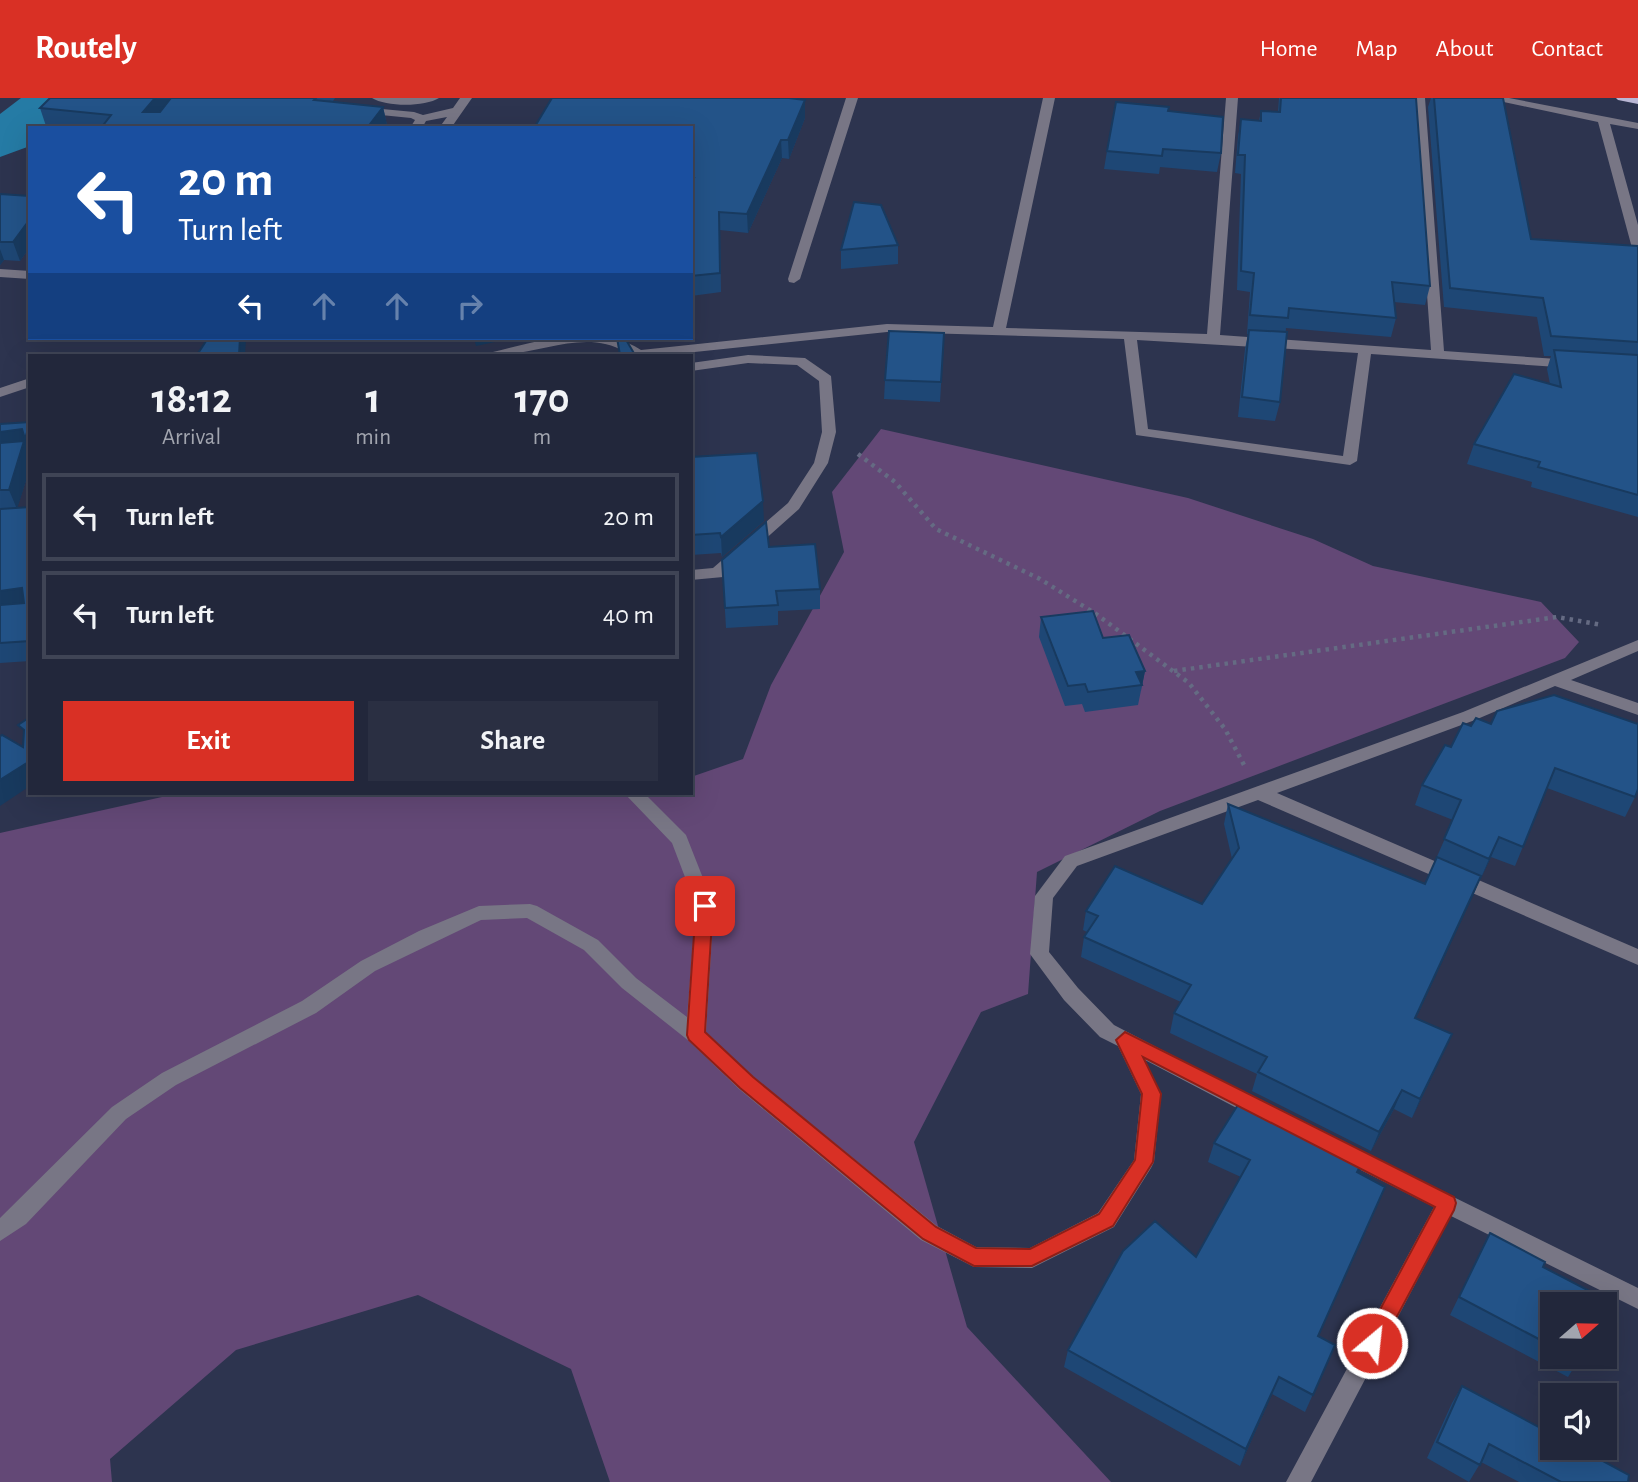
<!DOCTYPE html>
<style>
body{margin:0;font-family:"Alegreya Sans",sans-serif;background:#2a2f42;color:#f1f3f6;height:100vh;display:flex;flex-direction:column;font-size:26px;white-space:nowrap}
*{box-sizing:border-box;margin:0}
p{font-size:23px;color:#a2a5af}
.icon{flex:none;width:38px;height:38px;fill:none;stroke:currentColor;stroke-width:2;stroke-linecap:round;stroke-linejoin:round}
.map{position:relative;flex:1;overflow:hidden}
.sheet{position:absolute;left:28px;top:256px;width:665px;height:441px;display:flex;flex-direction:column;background:#22273b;border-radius:0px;box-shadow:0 7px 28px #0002,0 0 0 2px #3f4455}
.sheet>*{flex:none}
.guide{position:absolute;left:28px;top:28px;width:665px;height:214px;border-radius:0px;box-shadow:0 7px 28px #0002,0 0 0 2px #3f4455;background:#1a4fa0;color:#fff;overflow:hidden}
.needle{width:46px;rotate:70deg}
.buttons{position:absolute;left:1540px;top:1194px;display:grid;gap:14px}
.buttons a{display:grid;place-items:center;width:77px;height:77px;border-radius:0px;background:#22273b;box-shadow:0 7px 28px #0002,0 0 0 2px #3f4455;font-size:35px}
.pin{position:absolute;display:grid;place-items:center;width:60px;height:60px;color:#fff;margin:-30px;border-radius:14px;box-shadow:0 4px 10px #0006}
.me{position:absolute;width:77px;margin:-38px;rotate:28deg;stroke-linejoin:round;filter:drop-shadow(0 0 5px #0008)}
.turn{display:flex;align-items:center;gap:24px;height:147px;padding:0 35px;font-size:32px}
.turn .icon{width:91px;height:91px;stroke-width:2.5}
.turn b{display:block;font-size:49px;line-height:60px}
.lanes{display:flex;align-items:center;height:66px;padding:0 35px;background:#0003;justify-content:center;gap:35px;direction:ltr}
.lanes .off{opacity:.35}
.eta{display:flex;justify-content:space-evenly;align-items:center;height:119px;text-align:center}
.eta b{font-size:42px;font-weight:700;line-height:49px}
.action{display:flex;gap:14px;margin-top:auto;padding:14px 35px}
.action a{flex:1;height:80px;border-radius:0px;background:#d93025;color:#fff;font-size:28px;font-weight:700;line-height:80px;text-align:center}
.action a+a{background:#2a2f42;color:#f1f3f6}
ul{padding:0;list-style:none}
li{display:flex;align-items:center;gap:21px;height:88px;margin:0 14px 10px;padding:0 21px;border:4px solid #3f4455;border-radius:0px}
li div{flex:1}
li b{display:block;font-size:26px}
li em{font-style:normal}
header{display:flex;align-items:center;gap:42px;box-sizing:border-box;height:98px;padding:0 35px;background:#d93025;color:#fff}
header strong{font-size:33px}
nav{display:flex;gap:38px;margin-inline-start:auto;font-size:24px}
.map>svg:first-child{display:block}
.green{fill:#634876}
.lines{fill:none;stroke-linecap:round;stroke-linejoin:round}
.river{fill:#257ba5;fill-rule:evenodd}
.path{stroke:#656b83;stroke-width:4.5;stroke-dasharray:3.5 5;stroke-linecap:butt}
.minor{fill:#787685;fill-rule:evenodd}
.major{fill:#b9b6d4;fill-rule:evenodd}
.wall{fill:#1e4775}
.shaded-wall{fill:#183a5f}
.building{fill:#235388;stroke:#183a5f;stroke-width:2}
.route{fill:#d93025;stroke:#8d1f18;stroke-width:2}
</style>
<header>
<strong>Routely</strong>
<nav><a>Home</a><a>Map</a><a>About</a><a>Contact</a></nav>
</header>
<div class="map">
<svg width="1638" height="1384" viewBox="0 0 1638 1384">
<rect width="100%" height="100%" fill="#2d344f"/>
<path class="green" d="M 881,331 L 1188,400 L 1313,441 L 1373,468 L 1541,504 L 1579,544 L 1565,560 L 1160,713 L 1037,774 L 1028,896 L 981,914 L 914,1044 L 967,1229 L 1111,1384 L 610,1384 L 571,1271 L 418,1197 L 236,1252 L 110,1361 L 112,1384 L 0,1384 L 0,735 L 180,695 L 691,695 L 691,679 L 743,661 L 771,587 L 844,454 L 832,394 Z"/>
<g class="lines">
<path class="river" d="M 21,0 L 85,0 L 57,30 L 30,30 L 30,48 L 0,59 L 0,16 Z"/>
<path class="path" d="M 858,356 L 895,384 L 936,431 L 1040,481 L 1096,516 L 1189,585 L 1225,631 L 1244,667
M 1174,573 L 1557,519 L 1602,527"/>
<path class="minor" d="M 372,0 L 439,0 C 425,9 386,9 372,0 Z
M 460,0 L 472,0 L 451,30 L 439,30 L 447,19 L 426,23 L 422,30 L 410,30 L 415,22 L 411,20 L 361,15 L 355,12 L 361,9 L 414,14 L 423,17 L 453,10 Z
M 846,0 L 858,0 L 800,181 L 794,185 L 789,184 L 788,181 Z
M 1043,0 L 1055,0 L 1006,230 L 1207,236 L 1226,0 L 1238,0 L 1220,237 L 1431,252 L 1413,0 L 1425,0 L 1444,253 L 1572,262 L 1579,266 L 1572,270 L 1371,256 L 1357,363 L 1350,367 L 1136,337 L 1124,241 L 887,234 L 666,257 L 622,257 L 625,254 C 584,229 535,259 491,257 L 493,254 C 538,243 599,225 641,252 L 887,226 L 993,229 ZM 1137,242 L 1358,255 L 1343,358 L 1148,331 Z
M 1485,0 L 1509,0 L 1638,25 L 1638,31 L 1610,26 L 1638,127 L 1638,154 L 1632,150 L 1598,24 Z
M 0,171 L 30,173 L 30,181 L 0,179 Z
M 748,257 L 805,260 L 831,278 L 836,334 L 828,365 L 799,411 L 723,479 L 691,482 L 691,472 L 713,470 L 788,405 L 814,365 L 822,334 L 819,283 L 797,267 L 748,265 L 691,273 L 691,265 Z
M 30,280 L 30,289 L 0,299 L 0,290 Z
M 1638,542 L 1638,553 L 1571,582 L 1638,605 L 1638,617 L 1555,588 L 1475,622 L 1277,695 L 1638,851 L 1638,867 L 1258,702 L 1077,768 L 1053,800 L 1049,854 L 1078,890 L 1114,927 L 1266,1006 L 1269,1012 L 1266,1018 L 1259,1021 L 1252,1018 L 1145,962 L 1161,996 L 1154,1064 L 1151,1070 L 1114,1129 L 1032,1170 L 974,1169 L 921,1142 L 739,991 L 689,943 L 622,890 L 584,852 L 527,820 L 481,822 L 375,873 L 316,915 L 176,987 L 126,1021 L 26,1126 L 0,1143 L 0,1120 L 112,1009 L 162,975 L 302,903 L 361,863 L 419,833 L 479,808 L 530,806 L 537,808 L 598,842 L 636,880 L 687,919 L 696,808 L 672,745 L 624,695 L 644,695 L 686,737 L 714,808 L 706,934 L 753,979 L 937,1128 L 976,1149 L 1030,1150 L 1098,1115 L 1134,1062 L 1141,996 L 1118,948 L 1100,939 L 1064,902 L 1030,856 L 1035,798 L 1065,758 L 1463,614 Z
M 1344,1045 L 1638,1190 L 1638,1211 L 1451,1118 L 1311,1384 L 1286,1384 L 1434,1109 L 1337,1060 L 1334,1054 L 1337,1048 Z"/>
<path class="major" d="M 1616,0 L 1638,0 L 1638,6 L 1618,2 Z"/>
</g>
<path class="wall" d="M 50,0 L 335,0 L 333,3 L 321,2 L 383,9 L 387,27 L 385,30 L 64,30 L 46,28 L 40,10 Z
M 1279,0 L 1281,0 L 1430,188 L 1425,207 L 1394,204 L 1396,220 L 1391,239 L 1286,230 L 1280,304 L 1275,323 L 1238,319 L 1245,251 L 1248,236 L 1247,236 L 1250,194 L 1237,192 L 1241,76 L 1235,75 L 1238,39 L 1241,21 L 1259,23 L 1261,13 L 1278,14 Z
M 1431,0 L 1503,0 L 1531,141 L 1638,148 L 1638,419 L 1531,389 L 1532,384 L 1467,366 L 1474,346 L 1550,286 L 1547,271 L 1551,258 L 1544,258 L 1537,219 L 1444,209 L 1428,9 Z
M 805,2 L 805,20 L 789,61 L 782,60 L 748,135 L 720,132 L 721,194 L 691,198 L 691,30 Z
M 1168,13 L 1221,55 L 1217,74 L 1160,69 L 1159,76 L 1104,71 L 1107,53 Z
M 0,96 L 30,98 L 30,149 L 20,163 L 4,162 L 0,167 Z
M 898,147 L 898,166 L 841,171 L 841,152 Z
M 944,235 L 940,304 L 884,301 L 885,282 Z
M 0,326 L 29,351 L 27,351 L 30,357 L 30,370 L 17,410 L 30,409 L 30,563 L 0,565 Z
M 691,359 L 764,423 L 722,459 L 721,455 L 691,457 Z
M 769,449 L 820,491 L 820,511 L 778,513 L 778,527 L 726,530 L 722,462 Z
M 1041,519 L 1103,540 L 1145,573 L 1138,607 L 1085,614 L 1082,606 L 1065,608 L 1039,539 Z
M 1463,625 L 1635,699 L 1625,719 L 1547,690 L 1515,768 L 1491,759 L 1481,780 L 1480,780 L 1416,920 L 1452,936 L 1412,1020 L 1394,1011 L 1371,1053 L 1252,993 L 1257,976 L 1170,935 L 1174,915 L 1181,904 L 1081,859 L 1084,839 L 1087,834 L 1083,832 L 1086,813 L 1202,806 L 1232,761 L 1224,726 L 1228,706 L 1425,786 L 1453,722 L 1415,707 L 1422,687 L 1451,649 Z
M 1214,1045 L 1359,1075 L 1319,1238 L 1335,1247 L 1305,1314 L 1272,1296 L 1240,1368 L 1064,1269 L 1068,1252 L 1196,1159 L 1241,1079 L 1208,1064 Z
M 1490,1135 L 1543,1169 L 1552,1206 L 1552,1258 L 1581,1258 L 1568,1279 L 1450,1217 Z
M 1462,1288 L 1628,1384 L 1519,1384 L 1481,1364 L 1469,1384 L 1427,1360 L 1452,1305 Z"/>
<path class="shaded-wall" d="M 155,0 L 176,0 L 150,30 L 143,14 Z
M 805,2 L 805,20 L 789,61 L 788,42 Z
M 383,9 L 387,27 L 385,30 L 367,30 Z
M 781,42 L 782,60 L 748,135 L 747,116 Z
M 30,121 L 30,149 L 20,163 L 13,144 Z
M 0,151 L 4,162 L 0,167 Z
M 240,240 L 246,240 L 245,257 L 239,257 Z
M 474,240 L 514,240 L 476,248 Z
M 30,326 L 30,353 L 29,351 L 27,351 L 30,357 L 30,370 L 17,411 L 9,392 L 0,355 L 0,334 Z
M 763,403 L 764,423 L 722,459 L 721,439 Z
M 22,490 L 30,510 L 0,515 L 0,493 Z
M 1145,573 L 1141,593 L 1142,587 L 1136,574 Z
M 30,663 L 30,688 L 0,708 L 0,682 Z
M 1499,739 L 1491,759 L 1481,780 L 1489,761 Z
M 1481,778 L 1473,798 L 1407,939 L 1415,920 Z
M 1452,936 L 1443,955 L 1412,1020 L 1420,1001 Z
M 1402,992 L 1394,1011 L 1371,1053 L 1379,1034 Z
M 1367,1055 L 1360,1073 L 1349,1092 L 1357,1074 Z
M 1279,1279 L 1272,1296 L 1240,1368 L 1246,1351 Z"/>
<path class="building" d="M 50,0 L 155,0 L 143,14 L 160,14 L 171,0 L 316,0 L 314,2 L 383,9 L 367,30 L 101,30 L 111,17 L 40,10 Z
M 552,0 L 789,0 L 805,2 L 788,42 L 781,42 L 747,116 L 719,114 L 720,175 L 691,178 L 691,87 L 694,80 L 691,80 L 691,30 L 534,30 Z
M 1281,0 L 1416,0 L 1430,188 L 1392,184 L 1396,220 L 1289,210 L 1288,220 L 1250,217 L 1254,175 L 1241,173 L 1245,57 L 1238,57 L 1241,21 L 1261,23 L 1261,13 L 1280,14 Z
M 1434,0 L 1503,0 L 1531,141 L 1638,148 L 1638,244 L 1551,238 L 1543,200 L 1450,190 Z
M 1116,4 L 1169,9 L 1168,13 L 1223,19 L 1221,55 L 1163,51 L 1162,58 L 1107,53 Z
M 0,96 L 30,98 L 30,121 L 13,144 L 0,144 Z
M 854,104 L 881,107 L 898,147 L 841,152 Z
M 1249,232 L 1287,234 L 1280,304 L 1242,299 Z
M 889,233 L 944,235 L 941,284 L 885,282 Z
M 208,240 L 240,240 L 239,257 L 197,257 Z
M 617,240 L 625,240 L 635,257 L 620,257 Z
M 1554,252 L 1638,257 L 1638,397 L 1538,369 L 1540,364 L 1474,346 L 1514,276 L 1561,289 Z
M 30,324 L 25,341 L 22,331 L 0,334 L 0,326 Z
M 24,343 L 9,392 L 0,392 L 0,345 Z
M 757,355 L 763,403 L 721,439 L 720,435 L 691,437 L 691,359 Z
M 30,409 L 30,543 L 0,545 L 0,507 L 24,505 L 22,490 L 0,493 L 0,411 Z
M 766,424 L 769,449 L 815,446 L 820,491 L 776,493 L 778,507 L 725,510 L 722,462 Z
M 1093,513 L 1103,540 L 1129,537 L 1145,573 L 1136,574 L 1142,587 L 1088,594 L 1085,586 L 1068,588 L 1041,519 Z
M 1554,597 L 1638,626 L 1638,691 L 1635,699 L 1555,670 L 1523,749 L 1499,739 L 1489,761 L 1444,741 L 1461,702 L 1422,687 L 1445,647 L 1451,649 L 1463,625 L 1471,628 L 1476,620 L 1491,626 L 1497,613 Z
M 30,619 L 30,663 L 0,682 L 0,638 L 2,637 L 23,649 L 24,632 L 18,627 Z
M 1228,706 L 1425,786 L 1437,759 L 1481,778 L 1415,920 L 1452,936 L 1420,1001 L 1402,992 L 1379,1034 L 1258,974 L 1267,959 L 1174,915 L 1191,887 L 1084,839 L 1098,818 L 1086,813 L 1115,768 L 1202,806 L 1239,750 Z
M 1246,994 L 1367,1055 L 1357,1074 L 1385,1089 L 1318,1238 L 1335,1247 L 1313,1297 L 1279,1279 L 1246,1351 L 1068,1252 L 1123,1153 L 1155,1123 L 1196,1159 L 1250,1062 L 1214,1045 Z
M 1490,1135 L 1545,1164 L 1543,1169 L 1603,1200 L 1601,1206 L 1552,1206 L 1552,1248 L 1459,1199 Z
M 1571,1258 L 1581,1258 L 1579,1262 Z
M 1462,1288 L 1552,1336 L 1552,1349 L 1577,1349 L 1629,1377 L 1628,1384 L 1561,1384 L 1489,1346 L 1480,1367 L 1437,1344 Z"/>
<path class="route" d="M 705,801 L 713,808 L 705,934 L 753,979 L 936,1129 L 976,1150 L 1030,1151 L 1099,1116 L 1135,1062 L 1142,996 L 1116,942 L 1125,934 L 1454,1099 L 1456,1105 L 1454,1112 L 1379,1252 L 1372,1254 L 1365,1252 L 1362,1245 L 1435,1109 L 1143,959 L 1161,996 L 1153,1064 L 1113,1128 L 1032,1168 L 974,1168 L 923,1141 L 740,990 L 689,942 L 687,937 L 696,808 Z"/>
</svg>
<div class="buttons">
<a><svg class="needle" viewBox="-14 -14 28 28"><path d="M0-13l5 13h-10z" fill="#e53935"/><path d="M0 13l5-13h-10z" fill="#a2a5af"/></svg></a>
<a><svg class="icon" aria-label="sound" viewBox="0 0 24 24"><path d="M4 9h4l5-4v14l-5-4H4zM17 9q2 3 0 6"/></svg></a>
</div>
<div class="pin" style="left:705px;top:808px;background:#d93025"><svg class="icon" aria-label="arrive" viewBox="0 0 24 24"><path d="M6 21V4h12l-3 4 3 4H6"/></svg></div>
<svg class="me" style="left:1372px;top:1245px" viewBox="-20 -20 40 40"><circle r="17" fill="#d93025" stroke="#fff" stroke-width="3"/><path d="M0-11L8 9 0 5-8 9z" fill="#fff"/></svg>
<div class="guide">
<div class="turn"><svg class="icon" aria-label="left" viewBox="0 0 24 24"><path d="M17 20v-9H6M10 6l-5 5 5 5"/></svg><div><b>20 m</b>Turn left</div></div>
<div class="lanes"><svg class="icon" aria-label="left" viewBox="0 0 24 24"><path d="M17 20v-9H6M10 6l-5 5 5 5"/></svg><svg class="icon off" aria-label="ahead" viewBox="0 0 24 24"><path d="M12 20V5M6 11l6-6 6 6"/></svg><svg class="icon off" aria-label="ahead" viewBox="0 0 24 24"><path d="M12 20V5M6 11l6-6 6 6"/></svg><svg class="icon off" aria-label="right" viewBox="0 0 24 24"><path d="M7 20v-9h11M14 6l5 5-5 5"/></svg></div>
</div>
<section class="sheet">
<div class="eta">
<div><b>18:12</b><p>Arrival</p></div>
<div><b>1</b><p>min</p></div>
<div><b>170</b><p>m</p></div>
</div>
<ul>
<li><svg class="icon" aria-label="left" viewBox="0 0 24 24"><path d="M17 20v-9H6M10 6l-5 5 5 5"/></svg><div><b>Turn left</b></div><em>20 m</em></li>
<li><svg class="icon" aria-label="left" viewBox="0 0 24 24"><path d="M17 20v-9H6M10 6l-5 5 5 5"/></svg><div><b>Turn left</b></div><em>40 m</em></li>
</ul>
<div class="action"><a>Exit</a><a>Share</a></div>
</section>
</div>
